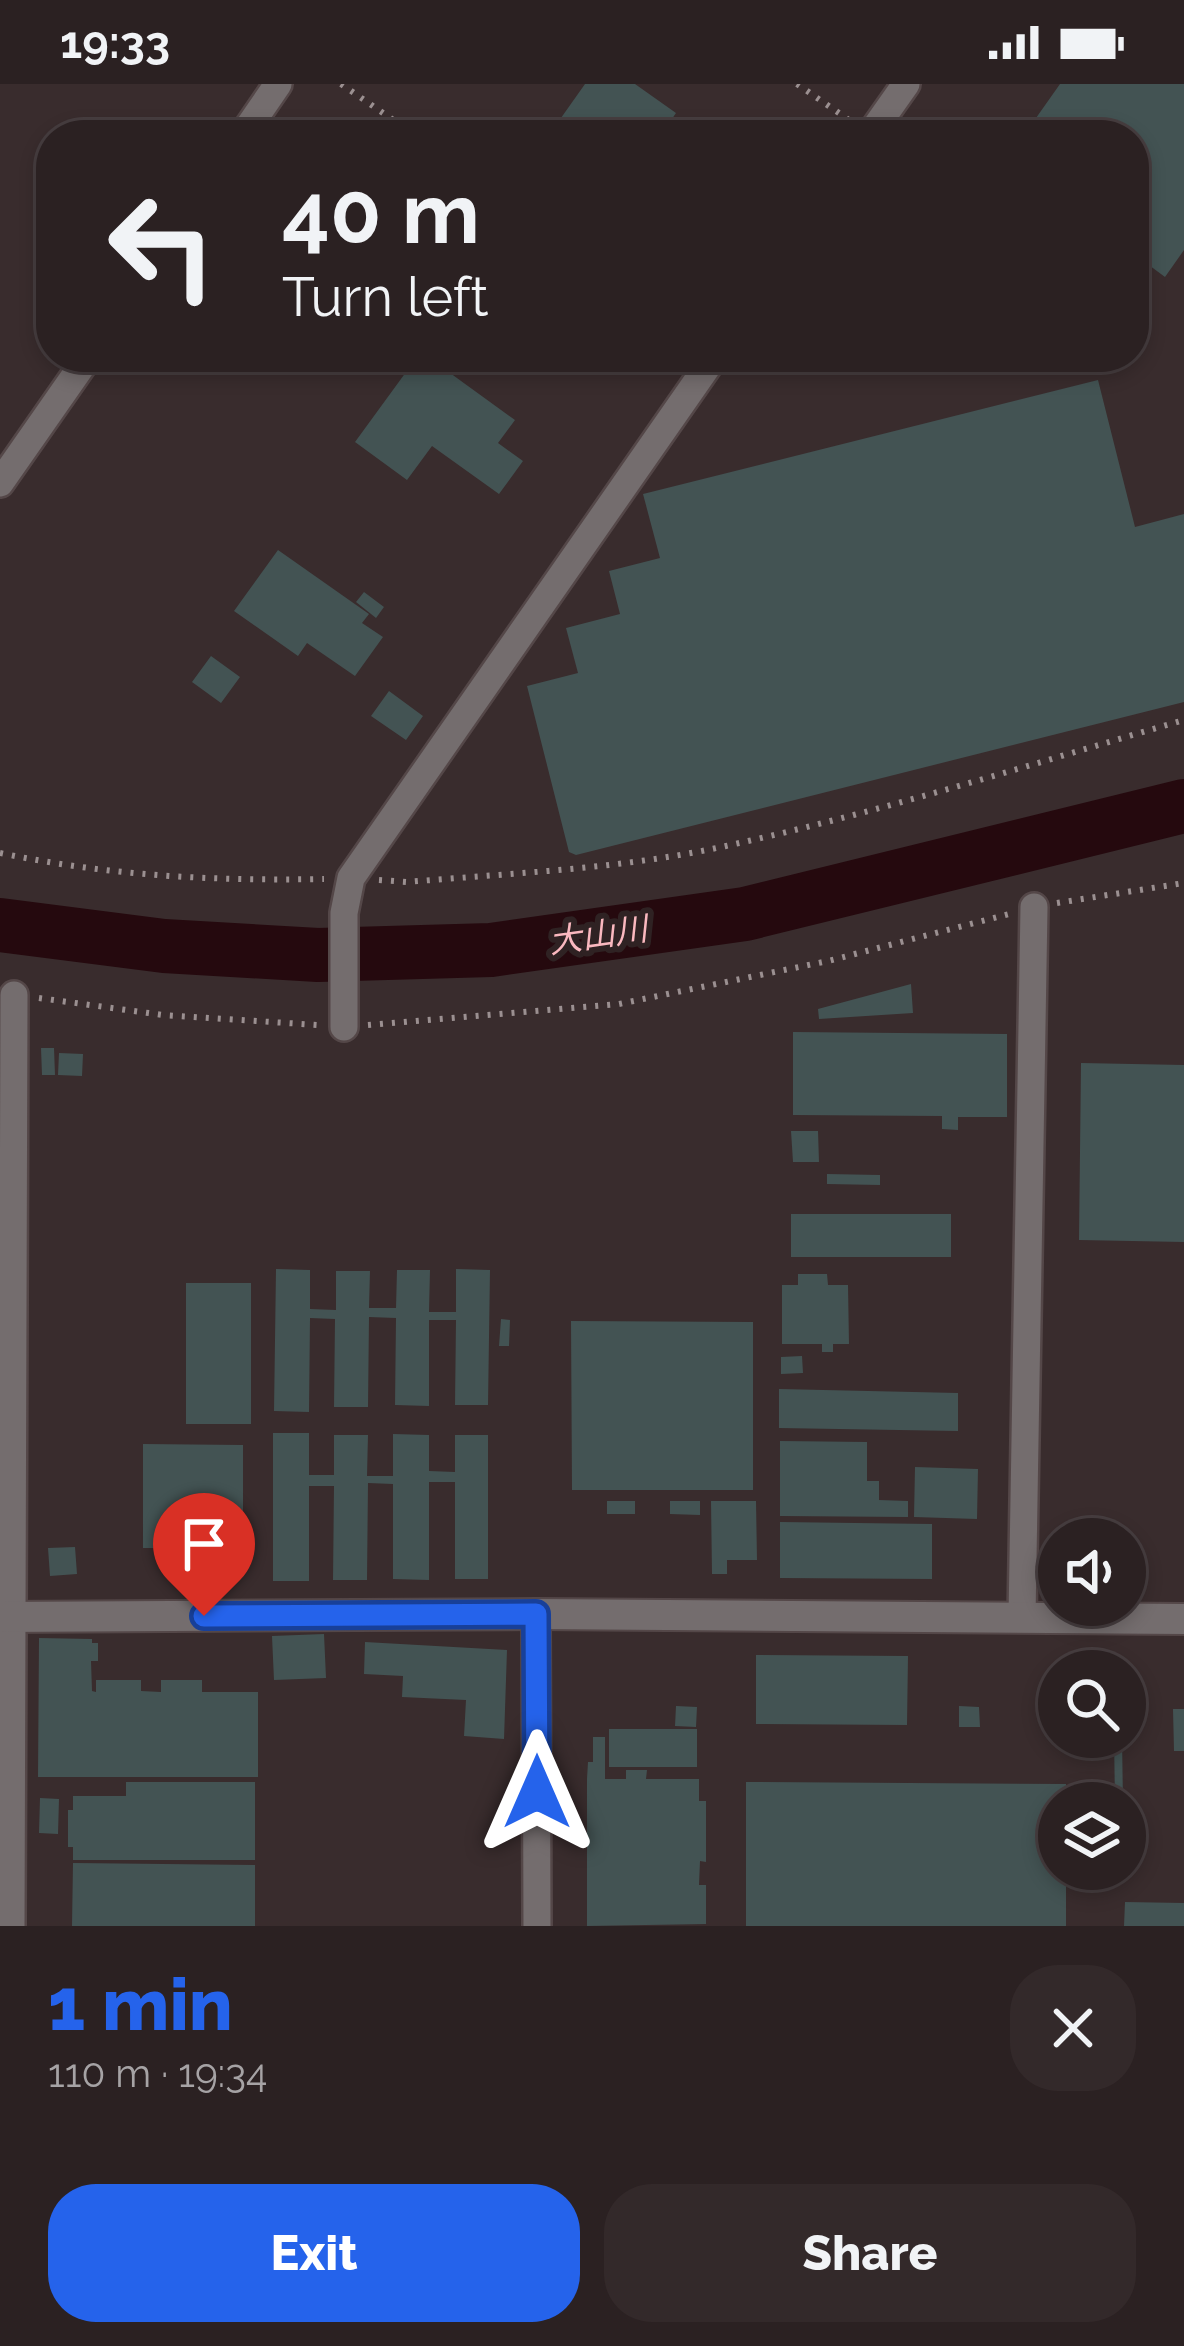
<!DOCTYPE html>
<meta charset="utf-8">
<style>
body{margin:0;font-family:Raleway,"Noto Sans JP",sans-serif;background:#33292a;color:#f1f3f6;height:100vh;display:flex;flex-direction:column;font-size:45px;white-space:nowrap}
*{box-sizing:border-box;margin:0}
p{font-size:39px;color:#a6a3a5}
.icon{flex:none;width:66px;height:66px;fill:none;stroke:currentColor;stroke-width:2;stroke-linecap:round;stroke-linejoin:round}
.map{position:relative;height:1842px;overflow:hidden}
.sheet{display:flex;flex-direction:column;background:#2b2122;flex:1}
.sheet>*{flex:none}
.banner{position:absolute;left:36px;top:36px;width:1113px;height:252px;border-radius:48px;box-shadow:0 6px 18px #0003,0 0 0 3px #473e40;background:#2b2122;color:#f1f3f6;overflow:hidden}
.fabs{position:absolute;left:1038px;top:1434px;display:grid;gap:24px}
.fabs a{display:grid;place-items:center;width:108px;height:108px;border-radius:50%;background:#2b2122;box-shadow:0 6px 18px #0003,0 0 0 3px #473e40;font-size:60px}
.pin{position:absolute;display:grid;place-items:center;width:102px;height:102px;color:#fff;margin:-123px -51px;border-radius:50% 50% 50% 0;rotate:-45deg;box-shadow:0 0 12px #0007}
.pin .icon{rotate:45deg}
.me{position:absolute;width:132px;margin:-66px;rotate:0deg;stroke-linejoin:round;filter:drop-shadow(0 0 9px #0008)}
.turn{display:flex;align-items:center;gap:42px;height:252px;padding:0 48px;font-size:54px}
.turn .icon{width:156px;height:156px;stroke-width:2.5}
.turn b{display:block;font-size:84px;line-height:102px}
.round{display:grid;place-items:center;flex:none;width:126px;height:126px;border-radius:48px;background:#33292a}
.headline{display:flex;align-items:center;justify-content:space-between;height:204px;padding:0 48px}
h1{font-size:72px;font-weight:800;line-height:90px;color:#2563eb}
.button{display:flex;gap:24px;margin-top:auto;padding:24px 48px}
.button a{flex:1;height:138px;border-radius:48px;background:#2563eb;color:#fff;font-size:48px;font-weight:800;line-height:138px;text-align:center}
.button a+a{background:#33292a;color:#f1f3f6}
.status{display:flex;justify-content:space-between;align-items:center;height:84px;padding:0 60px;background:#2b2122;direction:ltr}
.status svg{height:33px;fill:currentColor}
.map>svg:first-child{display:block}
.lines{fill:none;stroke-linecap:round;stroke-linejoin:round}
.river{stroke:#25090e;stroke-width:54}
.building{fill:#435353}
.minor-casing{stroke:#544748;stroke-width:32}
.tertiary-casing{stroke:#544748;stroke-width:34}
.path{stroke:#9b9091;stroke-width:6;stroke-dasharray:3 9;stroke-linecap:butt}
.minor{stroke:#746d6e;stroke-width:27}
.tertiary{stroke:#746d6e;stroke-width:30}
.route-casing{stroke:#184099;stroke-width:30}
.route{stroke:#2563eb;stroke-width:21}
.labels{text-anchor:middle;dominant-baseline:central;stroke-width:12;stroke-linejoin:round;paint-order:stroke}
.water-label{font-size:33px;font-style:italic;fill:#fab8bf;stroke:#2f2223}
</style>
<div class="status"><b>19:33</b><svg viewBox="0 0 49 12"><path d="M0 12V9h3v3zM5 12V6h3v6zM10 12V3h3v9zM15 12V0h3v12zM26 1h20v11H26zM47 4h2v5h-2z"/></svg></div>
<div class="map">
<svg width="1184" height="1842" viewBox="0 0 1184 1842">
<rect width="100%" height="100%" fill="#392c2d"/>
<g class="lines">
<path class="river" d="M 0,841 L 164,862 L 318,871 L 491,866 L 745,830 L 1184,722"/>
</g>
<path class="building" d="M 585,0 L 635,0 L 676,29 L 661,51 L 570,51 L 556,41 Z
M 1060,0 L 1184,0 L 1184,166 L 1165,193 L 1134,170 L 1134,51 L 1024,51 Z
M 417,273 L 428,273 L 515,336 L 498,359 L 523,377 L 499,410 L 432,362 L 407,396 L 355,358 Z
M 1098,296 L 1135,443 L 1184,430 L 1184,618 L 576,771 L 569,768 L 527,602 L 578,589 L 566,544 L 620,530 L 609,487 L 660,474 L 643,410 Z
M 278,466 L 369,530 L 362,539 L 383,553 L 355,592 L 307,559 L 298,572 L 234,527 Z
M 364,508 L 384,523 L 376,534 L 356,518 Z
M 211,572 L 240,593 L 221,619 L 192,598 Z
M 389,607 L 423,632 L 406,656 L 371,632 Z
M 911,900 L 913,929 L 819,935 L 818,925 Z
M 793,948 L 1007,950 L 1007,1033 L 958,1033 L 958,1046 L 942,1045 L 942,1032 L 793,1031 Z
M 41,964 L 54,964 L 55,991 L 42,991 Z
M 59,969 L 83,970 L 82,992 L 58,991 Z
M 1081,979 L 1184,981 L 1184,1158 L 1079,1156 Z
M 791,1047 L 818,1047 L 819,1078 L 793,1078 Z
M 827,1090 L 880,1091 L 880,1101 L 827,1100 Z
M 791,1130 L 951,1130 L 951,1173 L 791,1173 Z
M 276,1185 L 310,1186 L 310,1225 L 336,1226 L 336,1187 L 370,1187 L 369,1224 L 396,1224 L 397,1186 L 430,1186 L 429,1228 L 456,1228 L 456,1185 L 490,1186 L 488,1321 L 455,1321 L 456,1236 L 429,1236 L 429,1322 L 395,1321 L 396,1234 L 369,1233 L 368,1323 L 334,1323 L 335,1235 L 310,1234 L 309,1328 L 274,1327 Z
M 798,1190 L 827,1190 L 828,1201 L 848,1201 L 849,1260 L 833,1260 L 833,1268 L 822,1268 L 822,1260 L 782,1260 L 782,1201 L 798,1201 Z
M 186,1199 L 251,1199 L 251,1340 L 186,1340 Z
M 501,1235 L 510,1236 L 509,1262 L 499,1262 Z
M 571,1237 L 753,1238 L 753,1406 L 572,1406 Z
M 802,1272 L 803,1289 L 781,1290 L 781,1273 Z
M 779,1305 L 958,1309 L 958,1347 L 779,1344 Z
M 273,1349 L 309,1349 L 309,1391 L 334,1391 L 334,1351 L 368,1351 L 367,1392 L 393,1392 L 393,1350 L 429,1351 L 429,1387 L 455,1388 L 455,1351 L 488,1351 L 488,1495 L 455,1495 L 455,1398 L 429,1398 L 429,1496 L 393,1495 L 393,1400 L 368,1399 L 367,1496 L 333,1496 L 334,1402 L 309,1402 L 309,1497 L 273,1497 Z
M 780,1357 L 867,1358 L 867,1397 L 879,1397 L 879,1416 L 908,1417 L 908,1433 L 780,1432 Z
M 143,1360 L 243,1361 L 243,1466 L 212,1465 L 212,1479 L 175,1479 L 175,1464 L 143,1464 Z
M 915,1383 L 978,1385 L 977,1435 L 914,1433 Z
M 607,1417 L 635,1417 L 635,1430 L 607,1430 Z
M 670,1417 L 700,1417 L 700,1431 L 670,1430 Z
M 711,1417 L 756,1417 L 757,1476 L 727,1476 L 727,1490 L 712,1490 Z
M 780,1438 L 932,1440 L 932,1495 L 780,1494 Z
M 75,1463 L 77,1490 L 50,1492 L 48,1464 Z
M 324,1550 L 326,1594 L 274,1596 L 272,1552 Z
M 39,1554 L 92,1555 L 92,1559 L 98,1559 L 98,1577 L 91,1577 L 92,1607 L 96,1608 L 96,1596 L 141,1596 L 141,1607 L 161,1608 L 161,1596 L 202,1596 L 202,1608 L 258,1608 L 258,1693 L 38,1693 Z
M 365,1558 L 507,1566 L 504,1655 L 464,1652 L 466,1616 L 402,1613 L 403,1592 L 364,1590 Z
M 756,1571 L 908,1572 L 907,1641 L 756,1640 Z
M 676,1622 L 697,1623 L 696,1643 L 675,1642 Z
M 959,1622 L 979,1623 L 980,1643 L 959,1643 Z
M 1173,1625 L 1184,1625 L 1184,1667 L 1174,1667 Z
M 609,1645 L 697,1645 L 697,1683 L 609,1683 Z
M 593,1653 L 605,1653 L 605,1695 L 626,1695 L 626,1686 L 647,1686 L 646,1695 L 699,1695 L 699,1717 L 706,1717 L 706,1778 L 700,1777 L 699,1801 L 706,1801 L 706,1840 L 587,1842 L 587,1695 L 588,1678 L 593,1678 Z
M 1114,1653 L 1122,1653 L 1123,1719 L 1115,1719 Z
M 126,1698 L 255,1698 L 255,1776 L 73,1776 L 73,1763 L 68,1763 L 68,1726 L 73,1726 L 73,1712 L 126,1712 Z
M 746,1698 L 1066,1700 L 1066,1719 L 1059,1719 L 1059,1785 L 1066,1785 L 1066,1842 L 746,1842 Z
M 40,1714 L 59,1715 L 58,1750 L 39,1749 Z
M 73,1779 L 255,1781 L 255,1842 L 72,1842 Z
M 1125,1818 L 1184,1819 L 1184,1842 L 1124,1842 Z"/>
<g class="lines">
<g class="minor-casing">
<path id="minor" d="M 243,51 L 278,0
M 870,51 L 906,0
M 0,399 L 88,273
M 344,943 L 344,829 L 351,794 L 714,273
M 536,1530 L 537,1842
M 1022,1534 L 1034,823
M 11,1842 L 14,911"/>
</g>
<g class="tertiary-casing">
<path id="tertiary" d="M 0,1533 L 536,1530 L 1184,1535"/>
</g>
<path class="path" d="M 341,0 L 415,51
M 797,0 L 849,36
M 0,769 C 111,792 212,797 324,795
M 379,796 L 407,798 C 513,789 622,785 726,762 C 881,728 1032,680 1184,636
M 1057,819 L 1184,799
M 39,914 L 163,931 L 318,941
M 368,941 L 619,920 L 828,877 L 1009,830"/>
<use href="#minor" class="minor"/>
<use href="#tertiary" class="tertiary"/>
</g>
<g class="lines">
<g class="route-casing">
<path id="route" d="M 204,1532 L 536,1530 L 537,1708"/>
</g>
<use href="#route" class="route"/>
</g>
<g class="labels">
<g class="water-label">
<text transform="translate(598 851) rotate(-8)">大山川</text>
</g>
</g>
</svg>
<div class="fabs">
<a><svg class="icon" aria-label="sound" viewBox="0 0 24 24"><path d="M4 9h4l5-4v14l-5-4H4zM17 9q2 3 0 6"/></svg></a>
<a><svg class="icon" aria-label="search" viewBox="0 0 24 24"><circle cx="10" cy="10" r="6"/><path d="M15 15l6 6"/></svg></a>
<a><svg class="icon" aria-label="layers" viewBox="0 0 24 24"><path d="M12 4l9 5-9 5-9-5zM3 14l9 5 9-5"/></svg></a>
</div>
<div class="pin" style="left:204px;top:1532px;background:#d93025"><svg class="icon" aria-label="arrive" viewBox="0 0 24 24"><path d="M6 21V4h12l-3 4 3 4H6"/></svg></div>
<svg class="me" style="left:537px;top:1708px" viewBox="-20 -20 40 40"><path d="M0-17L14 15 0 8-14 15z" fill="#2563eb" stroke="#fff" stroke-width="4"/></svg>
<div class="banner">
<div class="turn"><svg class="icon" aria-label="left" viewBox="0 0 24 24"><path d="M17 20v-9H6M10 6l-5 5 5 5"/></svg><div><b>40 m</b>Turn left</div></div>
</div>
</div>
<section class="sheet">
<div class="headline"><div><h1>1 min</h1><p>110 m · 19:34</p></div><a class="round"><svg class="icon" aria-label="close" viewBox="0 0 24 24"><path d="M6 6l12 12M18 6L6 18"/></svg></a></div>
<div class="button"><a>Exit</a><a>Share</a></div>
</section>
